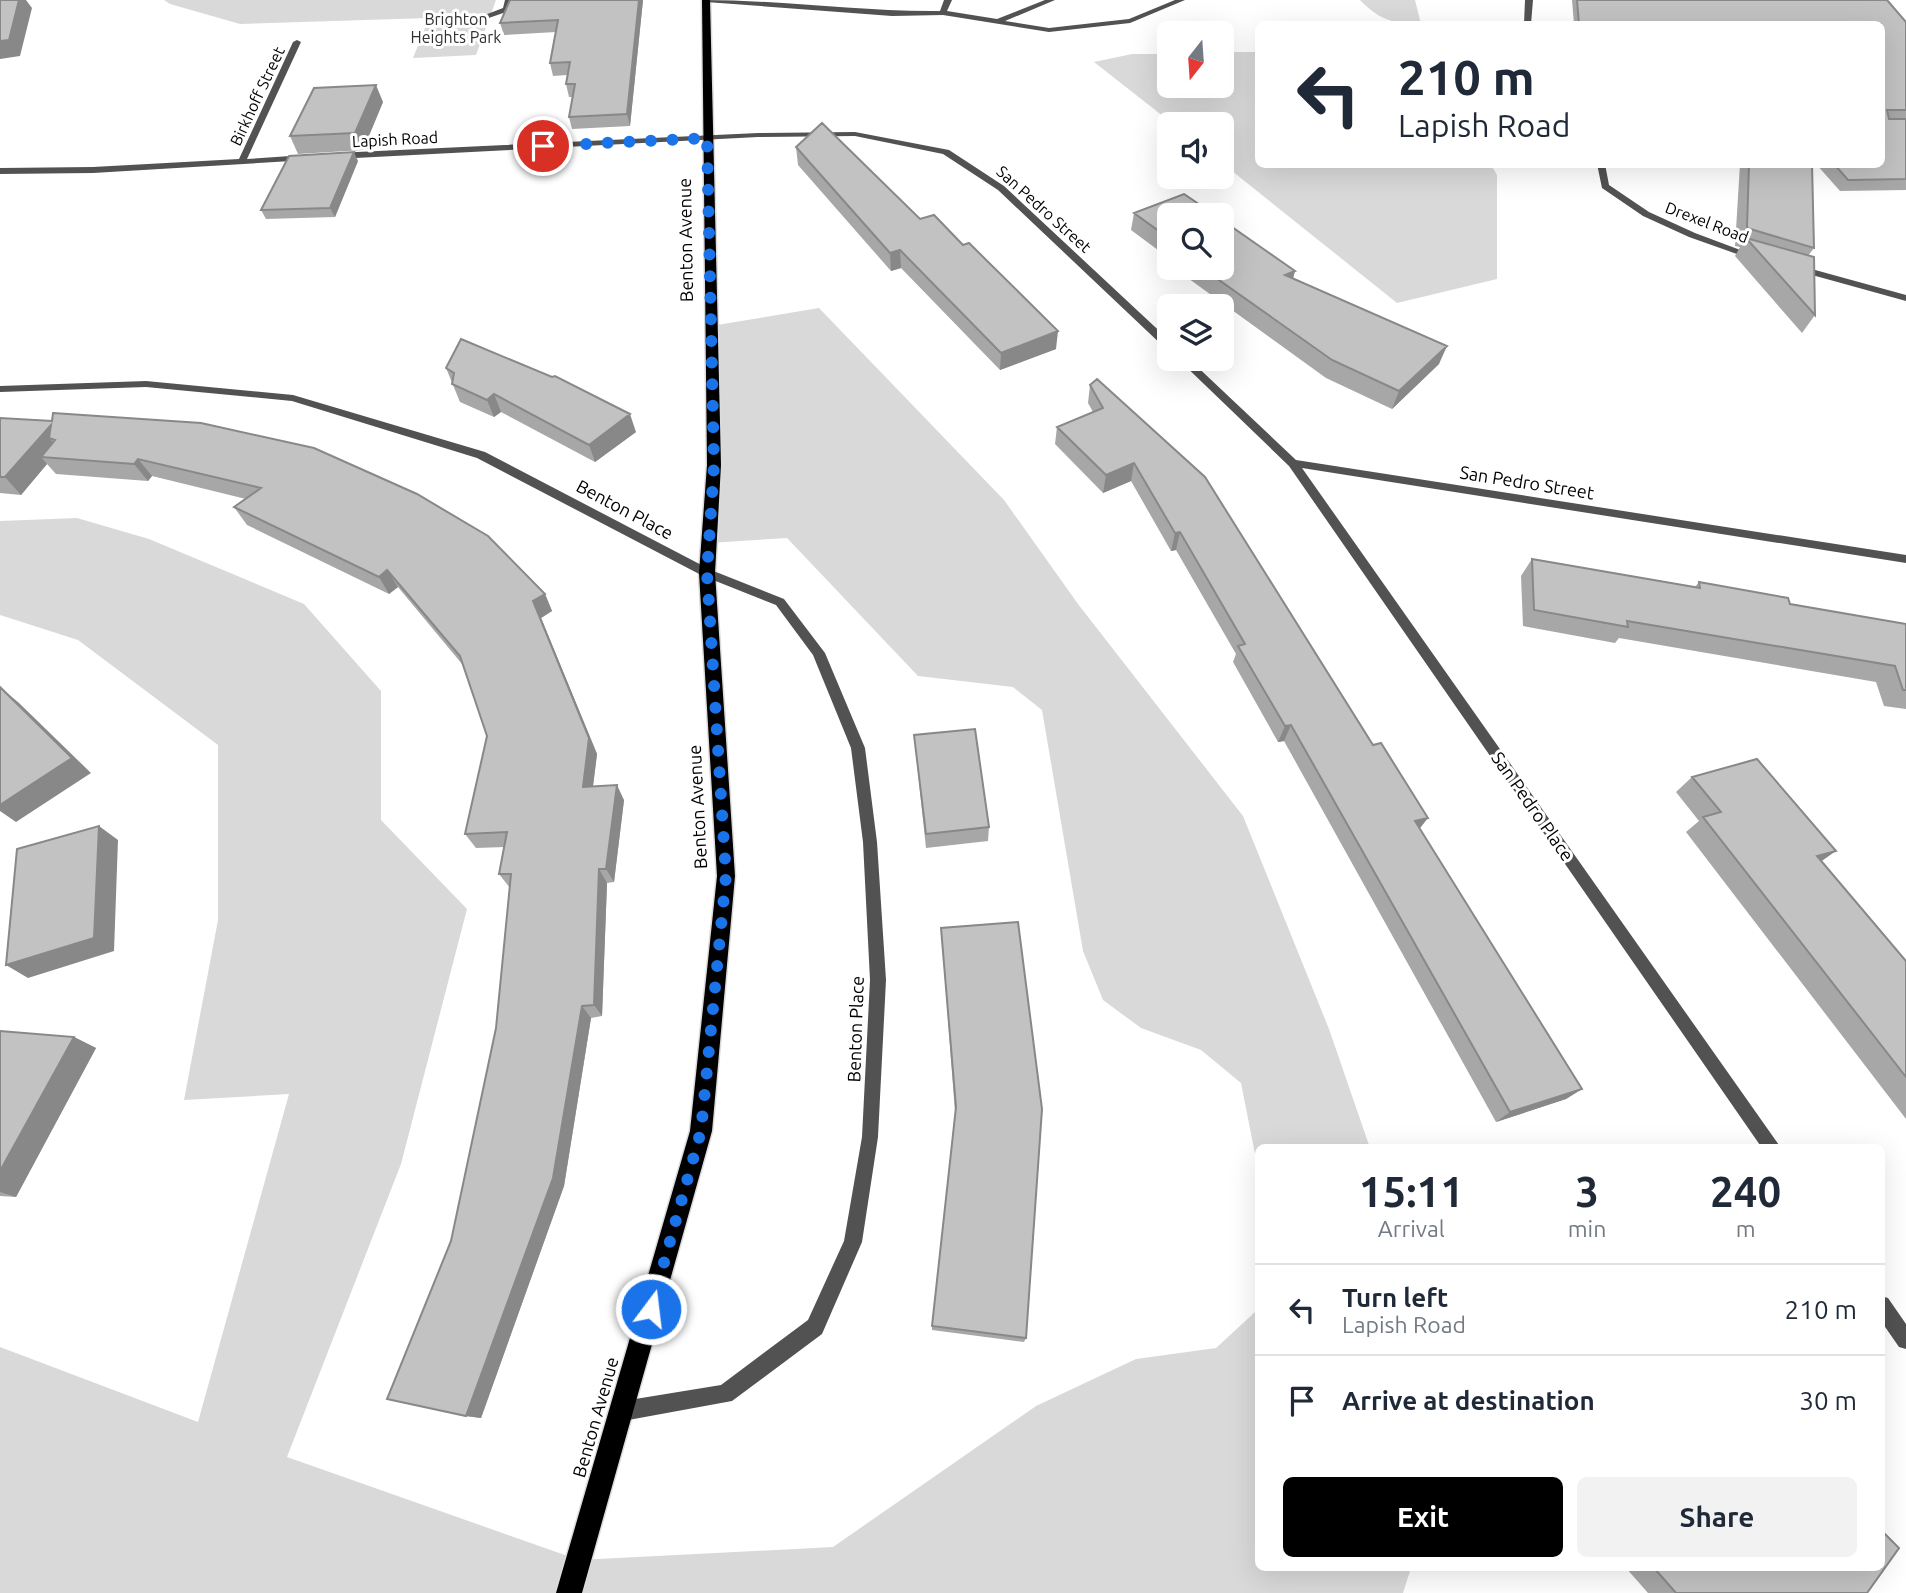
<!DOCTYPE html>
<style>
body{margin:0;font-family:Ubuntu,sans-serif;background:#f2f2f3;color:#1f2937;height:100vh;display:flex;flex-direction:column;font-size:26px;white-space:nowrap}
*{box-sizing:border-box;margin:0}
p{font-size:23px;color:#747a83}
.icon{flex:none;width:38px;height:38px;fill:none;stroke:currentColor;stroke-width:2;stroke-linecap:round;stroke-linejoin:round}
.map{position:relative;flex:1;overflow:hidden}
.sheet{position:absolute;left:1255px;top:1144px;width:630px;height:427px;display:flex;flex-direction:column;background:#fff;border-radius:10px;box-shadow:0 7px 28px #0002}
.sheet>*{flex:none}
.guide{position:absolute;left:1255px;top:21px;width:630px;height:147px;border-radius:10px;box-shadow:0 7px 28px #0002;background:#fff;color:#1f2937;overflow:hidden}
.needle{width:46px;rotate:197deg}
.fabs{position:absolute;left:1157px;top:21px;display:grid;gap:14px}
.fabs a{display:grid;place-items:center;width:77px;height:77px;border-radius:10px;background:#fff;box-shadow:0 7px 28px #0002;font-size:35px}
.pin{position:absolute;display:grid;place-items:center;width:60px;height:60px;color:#fff;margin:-30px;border:4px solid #fff;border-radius:50%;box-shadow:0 2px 7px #0007}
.me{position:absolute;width:77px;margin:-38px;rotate:15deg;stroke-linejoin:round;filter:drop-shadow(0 0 5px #0008)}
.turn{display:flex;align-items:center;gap:24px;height:147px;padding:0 28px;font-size:32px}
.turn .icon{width:91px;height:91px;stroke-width:2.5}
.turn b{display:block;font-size:49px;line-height:60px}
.eta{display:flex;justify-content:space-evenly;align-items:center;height:119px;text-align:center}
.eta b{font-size:42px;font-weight:700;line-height:49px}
.button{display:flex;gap:14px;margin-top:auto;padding:14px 28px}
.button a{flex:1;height:80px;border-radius:10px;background:#000;color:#fff;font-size:28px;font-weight:700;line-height:80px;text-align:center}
.button a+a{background:#f2f2f3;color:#1f2937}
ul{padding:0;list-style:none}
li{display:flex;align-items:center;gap:21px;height:91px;padding:0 28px;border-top:2px solid #e0e1e3}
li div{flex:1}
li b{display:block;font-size:26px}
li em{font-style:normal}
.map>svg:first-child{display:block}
.green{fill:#d9d9d9}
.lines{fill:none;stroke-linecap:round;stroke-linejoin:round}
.primary-casing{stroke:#dbdbdb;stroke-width:3}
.lane{fill:#525252;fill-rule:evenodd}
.street{fill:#525252;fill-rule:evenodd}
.primary{fill:#000;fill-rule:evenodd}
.wall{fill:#a7a7a7}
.shaded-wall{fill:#888}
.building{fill:#c2c2c2;stroke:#888;stroke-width:2}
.route{stroke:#1a73e8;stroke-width:12;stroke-dasharray:0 21.6}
.labels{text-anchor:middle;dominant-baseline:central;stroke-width:6;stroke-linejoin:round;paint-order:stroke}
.far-park-label{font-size:16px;fill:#303030;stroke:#fff}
.far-street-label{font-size:16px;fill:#000;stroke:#fff}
.street-label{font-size:18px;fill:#000;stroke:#fff}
</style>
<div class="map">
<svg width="1906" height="1593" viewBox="0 0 1906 1593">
<rect width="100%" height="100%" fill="#fff"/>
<path class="green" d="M 164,0 L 496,0 L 476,55 L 413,58 L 429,18 L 240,24 L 170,4 Z
M 1360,0 L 1415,0 L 1421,24 C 1395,25 1378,19 1360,0 Z
M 1222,52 L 1258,52 L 1258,164 L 1491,165 L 1497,175 L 1497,279 L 1397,303 L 1222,163 L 1222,124 L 1173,124 L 1094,62 L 1132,54 L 1169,54 L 1169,86 L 1222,86 Z
M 819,308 L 1004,500 L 1078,604 L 1243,816 L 1329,1029 L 1370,1148 L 1258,1148 L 1258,1169 L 1241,1083 L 1201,1050 L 1141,1028 L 1103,1000 L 1083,951 L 1042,710 L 1013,687 L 918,676 L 787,538 L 709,543 L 711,326 Z
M 77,518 L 149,539 L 304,604 L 381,691 L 381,820 L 467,909 L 401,1164 L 287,1457 L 579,1560 L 833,1547 L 1036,1406 L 1136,1359 L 1216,1348 L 1255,1312 L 1258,1302 L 1258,1568 L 1411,1568 L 1403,1593 L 0,1593 L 0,1347 L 198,1422 L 289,1094 L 184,1100 L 218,920 L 218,745 L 78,640 L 0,615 L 0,521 Z"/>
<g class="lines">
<g class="primary-casing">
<path id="primary" d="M 702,0 L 710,0 L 721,465 L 715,573 L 735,876 L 712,1131 L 582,1593 L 556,1593 L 690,1131 L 717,876 L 699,573 L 707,465 Z"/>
</g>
<path class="lane" d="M 505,0 L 513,0 L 509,11 L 477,22 L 477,18 L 503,8 Z
M 702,0 C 782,0 861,12 940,11 L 944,0 L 952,0 L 947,11 L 997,19 L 1045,0 L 1055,0 L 1005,21 L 1049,28 L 1129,19 L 1175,0 L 1185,0 L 1130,23 L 1049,32 L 943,15 L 892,16 L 706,2 Z"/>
<path class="street" d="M 1525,0 L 1533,0 L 1531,24 L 1524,24 Z
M 297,40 L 301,42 L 247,159 L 305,155 L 308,156 L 308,160 L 93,173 L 0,174 L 0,168 L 93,167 L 239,159 L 293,42 Z
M 855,132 L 949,150 L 1004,186 L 1169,340 L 1169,349 L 1165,348 L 998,190 L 943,154 L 855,136 L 758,137 L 336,159 L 332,156 L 336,153 L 758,133 Z
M 1597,164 L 1605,164 L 1609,185 L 1649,212 L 1695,233 L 1759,257 L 1751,259 L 1689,237 L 1643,216 L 1602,188 Z
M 1797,265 L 1906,295 L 1906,301 L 1794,270 L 1794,266 Z
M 1178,359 L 1189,359 L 1296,460 L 1906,555 L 1906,563 L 1302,468 L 1781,1148 L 1762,1148 L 1289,466 Z
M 146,381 L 293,395 L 485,452 L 711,570 L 784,599 L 825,653 L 865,748 L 877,842 L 886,980 L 878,1137 L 862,1242 L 822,1334 L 732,1401 L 623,1421 L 616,1418 L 613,1411 L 616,1404 L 623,1401 L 721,1385 L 808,1320 L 844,1241 L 862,1137 L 870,980 L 863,842 L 851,748 L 813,655 L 776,605 L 703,576 L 477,458 L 292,401 L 146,387 L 0,392 L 0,386 Z
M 1881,1296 L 1888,1298 L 1906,1324 L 1906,1349 L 1899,1347 L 1881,1321 Z"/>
<use href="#primary" class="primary"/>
</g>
<path class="wall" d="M 510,0 L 643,0 L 630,126 L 572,129 L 569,117 L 572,97 L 569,97 L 566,84 L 567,75 L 553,76 L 550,63 L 556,32 L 504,35 L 500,23 Z
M 1572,0 L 1887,0 L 1906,22 L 1906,190 L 1840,191 L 1816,164 L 1881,164 L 1881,24 L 1574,24 Z
M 383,102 L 363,150 L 298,154 L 290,136 Z
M 796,147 L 1056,349 L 1000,370 L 901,268 L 891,271 L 798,165 Z
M 358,161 L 335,217 L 266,219 L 261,210 Z
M 1740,164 L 1812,164 L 1814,248 L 1808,256 L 1815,315 L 1802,333 L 1735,256 L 1740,247 L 1735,246 Z
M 1134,213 L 1169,215 L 1169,263 L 1161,256 L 1162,253 L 1131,230 Z
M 1174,268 L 1222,268 L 1295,271 L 1293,278 L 1439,364 L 1392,409 L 1326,378 Z
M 446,368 L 636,432 L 595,462 L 501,412 L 494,417 L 460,402 Z
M 1090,385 L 1420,829 L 1582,1089 L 1566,1099 L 1496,1122 L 1284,741 L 1278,742 L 1233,662 L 1236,654 L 1176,550 L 1171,551 L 1131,481 L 1103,493 L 1055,444 L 1057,427 L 1093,412 L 1088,403 Z
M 0,418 L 52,421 L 201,423 L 545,594 L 552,611 L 541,618 L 597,754 L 593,786 L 624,800 L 614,882 L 607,883 L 602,1016 L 591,1018 L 564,1186 L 481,1418 L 466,1416 L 451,1241 L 496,1028 L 510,888 L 499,874 L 505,847 L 476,848 L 465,834 L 487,736 L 462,664 L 398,587 L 389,594 L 247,525 L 234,507 L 246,499 L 152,476 L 148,481 L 56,474 L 47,464 L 21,495 L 0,493 Z
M 1532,559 L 1695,587 L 1699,582 L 1790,604 L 1906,624 L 1906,709 L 1884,706 L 1876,682 L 1619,638 L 1615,643 L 1523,626 L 1521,576 Z
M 914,735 L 989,827 L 988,841 L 926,848 Z
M 1692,777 L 1821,861 L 1906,961 L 1906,1119 L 1686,832 L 1699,821 L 1676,792 Z
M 941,928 L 1026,1338 L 1024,1342 L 932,1330 L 932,1326 L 955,1112 Z
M 0,1031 L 74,1037 L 96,1048 L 16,1197 L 0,1196 Z
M 1626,1568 L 1881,1568 L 1867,1593 L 1648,1593 Z"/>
<path class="shaded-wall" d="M 19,0 L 26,0 L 32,8 L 20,56 L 0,59 L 0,41 Z
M 639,0 L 643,0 L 630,126 L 627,114 Z
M 376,85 L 383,102 L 363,150 L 355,133 Z
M 354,152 L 358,161 L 335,217 L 330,208 Z
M 900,250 L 901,268 L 891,271 L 890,253 Z
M 1295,271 L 1290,289 L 1285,275 Z
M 1058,331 L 1056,349 L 1000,370 L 1001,353 Z
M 1447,346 L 1439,364 L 1392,409 L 1399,391 Z
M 494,394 L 501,412 L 494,417 L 487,400 Z
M 630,414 L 636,432 L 595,462 L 589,445 Z
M 51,425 L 55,440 L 49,438 L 60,450 L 41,457 L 47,464 L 21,495 L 5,477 Z
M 138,459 L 152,476 L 148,481 L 134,464 Z
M 1134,463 L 1131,481 L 1103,493 L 1106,475 Z
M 1180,532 L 1176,550 L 1171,551 L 1175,533 Z
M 387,570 L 398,587 L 389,594 L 379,577 Z
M 545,594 L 552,611 L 541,618 L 597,754 L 591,802 L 583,787 L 533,601 Z
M 0,687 L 19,703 L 91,773 L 16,822 L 0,811 Z
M 1291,725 L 1284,741 L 1278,742 L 1285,726 Z
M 617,785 L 624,800 L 614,882 L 606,869 Z
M 1428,818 L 1417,832 L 1415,821 Z
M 99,826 L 118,840 L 114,951 L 28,978 L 6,965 Z
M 1836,851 L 1816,865 L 1817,856 Z
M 599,869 L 607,883 L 602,1016 L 594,1005 Z
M 582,1006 L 591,1018 L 564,1186 L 481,1418 L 466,1416 Z
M 74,1037 L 96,1048 L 16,1197 L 0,1192 L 0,1171 Z
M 1582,1089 L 1566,1099 L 1496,1122 L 1510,1112 Z"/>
<path class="building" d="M 0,0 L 19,0 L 9,40 L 0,41 Z
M 510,0 L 639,0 L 627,114 L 569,117 L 575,84 L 566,84 L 570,62 L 550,63 L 558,20 L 500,23 Z
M 1577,0 L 1887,0 L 1906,22 L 1906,110 L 1887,110 L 1889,119 L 1906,119 L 1906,179 L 1848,180 L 1834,164 L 1881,164 L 1881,24 L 1579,24 Z
M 376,85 L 355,133 L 290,136 L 314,88 Z
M 822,123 L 920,219 L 934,215 L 963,245 L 969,243 L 1058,331 L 1001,353 L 900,250 L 890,253 L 796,147 Z
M 354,152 L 330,208 L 261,210 L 289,156 Z
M 1749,164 L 1812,164 L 1814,248 L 1747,228 Z
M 1184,194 L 1215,215 L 1169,215 L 1169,242 L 1164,238 L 1167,237 L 1134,213 Z
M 1222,220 L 1295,271 L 1285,275 L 1447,346 L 1399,391 L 1332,360 L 1202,268 L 1222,268 Z
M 1746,238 L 1814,257 L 1815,315 Z
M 461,339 L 552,377 L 555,376 L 630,414 L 589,445 L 494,394 L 487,400 L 452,384 L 454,373 L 446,368 Z
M 1097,379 L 1205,477 L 1373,745 L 1381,743 L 1428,818 L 1415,821 L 1582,1089 L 1510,1112 L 1291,725 L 1285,726 L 1238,646 L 1245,644 L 1180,532 L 1175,533 L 1134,463 L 1106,475 L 1057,427 L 1103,408 L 1090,385 Z
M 53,413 L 201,423 L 314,448 L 417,494 L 488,536 L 545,594 L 533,601 L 589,738 L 583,787 L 617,785 L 606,869 L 599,869 L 594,1005 L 582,1006 L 553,1178 L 466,1416 L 387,1399 L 451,1241 L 496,1028 L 511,874 L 499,874 L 507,832 L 465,834 L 487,736 L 460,656 L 387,570 L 379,577 L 234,507 L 261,488 L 138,459 L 134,464 L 41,457 L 55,440 L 49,438 L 51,425 L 5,477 L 0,477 L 0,418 L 52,421 Z
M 1532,559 L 1700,588 L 1699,582 L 1788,598 L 1790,604 L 1906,624 L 1906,690 L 1903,690 L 1895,666 L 1627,621 L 1628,627 L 1534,610 Z
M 0,687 L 72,758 L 0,805 Z
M 975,729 L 989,827 L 926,834 L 914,735 Z
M 1757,759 L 1836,851 L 1817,856 L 1906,961 L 1906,1077 L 1703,817 L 1721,812 L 1692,777 Z
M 99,826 L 94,938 L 6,965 L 17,849 Z
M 1018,922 L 1042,1109 L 1026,1338 L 932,1326 L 956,1107 L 941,928 Z
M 0,1031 L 74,1037 L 0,1171 Z
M 1881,1530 L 1899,1548 L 1867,1593 L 1676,1593 L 1654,1568 L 1881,1568 Z"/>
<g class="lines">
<path class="route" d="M 543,146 L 707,138 L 714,465 L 707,573 L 726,876 L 701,1131 L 651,1309"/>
</g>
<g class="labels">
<g class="far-park-label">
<text x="456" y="19">Brighton<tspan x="456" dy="18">Heights Park</tspan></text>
</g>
<g class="far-street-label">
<text transform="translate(257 96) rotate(-65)">Birkhoff Street</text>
<text transform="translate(395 139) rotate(-3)">Lapish Road</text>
<text transform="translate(1044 209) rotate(42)">San Pedro Street</text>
<text transform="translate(1707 222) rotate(21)">Drexel Road</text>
</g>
<g class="street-label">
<text transform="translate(685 240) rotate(-91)">Benton Avenue</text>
<text transform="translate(1527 482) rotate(9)">San Pedro Street</text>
<text transform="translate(625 509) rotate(28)">Benton Place</text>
<text transform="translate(1533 806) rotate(55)">San Pedro Place</text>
<text transform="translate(697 807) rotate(-93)">Benton Avenue</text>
<text transform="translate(855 1029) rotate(-88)">Benton Place</text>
<text transform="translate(595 1417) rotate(-74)">Benton Avenue</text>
</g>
</g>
</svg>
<div class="fabs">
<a><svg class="needle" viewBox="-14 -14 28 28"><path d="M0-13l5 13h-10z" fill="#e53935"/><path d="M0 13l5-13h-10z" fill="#747a83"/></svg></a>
<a><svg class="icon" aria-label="sound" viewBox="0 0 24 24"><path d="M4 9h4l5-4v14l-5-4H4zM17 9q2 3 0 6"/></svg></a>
<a><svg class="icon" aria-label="search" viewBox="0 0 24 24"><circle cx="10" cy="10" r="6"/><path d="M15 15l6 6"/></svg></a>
<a><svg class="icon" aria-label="layers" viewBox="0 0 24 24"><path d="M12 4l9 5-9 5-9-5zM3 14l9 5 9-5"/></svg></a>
</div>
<div class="pin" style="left:543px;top:146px;background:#d93025"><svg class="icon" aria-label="arrive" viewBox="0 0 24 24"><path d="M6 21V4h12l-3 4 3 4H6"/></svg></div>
<svg class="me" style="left:651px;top:1309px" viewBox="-20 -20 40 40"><circle r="17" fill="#1a73e8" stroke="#fff" stroke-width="3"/><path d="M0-11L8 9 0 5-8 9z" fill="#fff"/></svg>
<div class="guide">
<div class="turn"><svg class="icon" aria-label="left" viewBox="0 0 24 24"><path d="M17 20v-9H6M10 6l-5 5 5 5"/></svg><div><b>210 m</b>Lapish Road</div></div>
</div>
<section class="sheet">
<div class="eta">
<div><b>15:11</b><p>Arrival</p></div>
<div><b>3</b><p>min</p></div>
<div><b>240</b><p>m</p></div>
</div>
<ul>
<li><svg class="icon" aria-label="left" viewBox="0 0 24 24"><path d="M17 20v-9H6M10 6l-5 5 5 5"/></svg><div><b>Turn left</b><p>Lapish Road</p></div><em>210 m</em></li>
<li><svg class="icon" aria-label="arrive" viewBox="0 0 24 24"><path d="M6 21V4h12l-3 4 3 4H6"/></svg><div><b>Arrive at destination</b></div><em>30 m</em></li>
</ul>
<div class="button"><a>Exit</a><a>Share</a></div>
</section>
</div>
